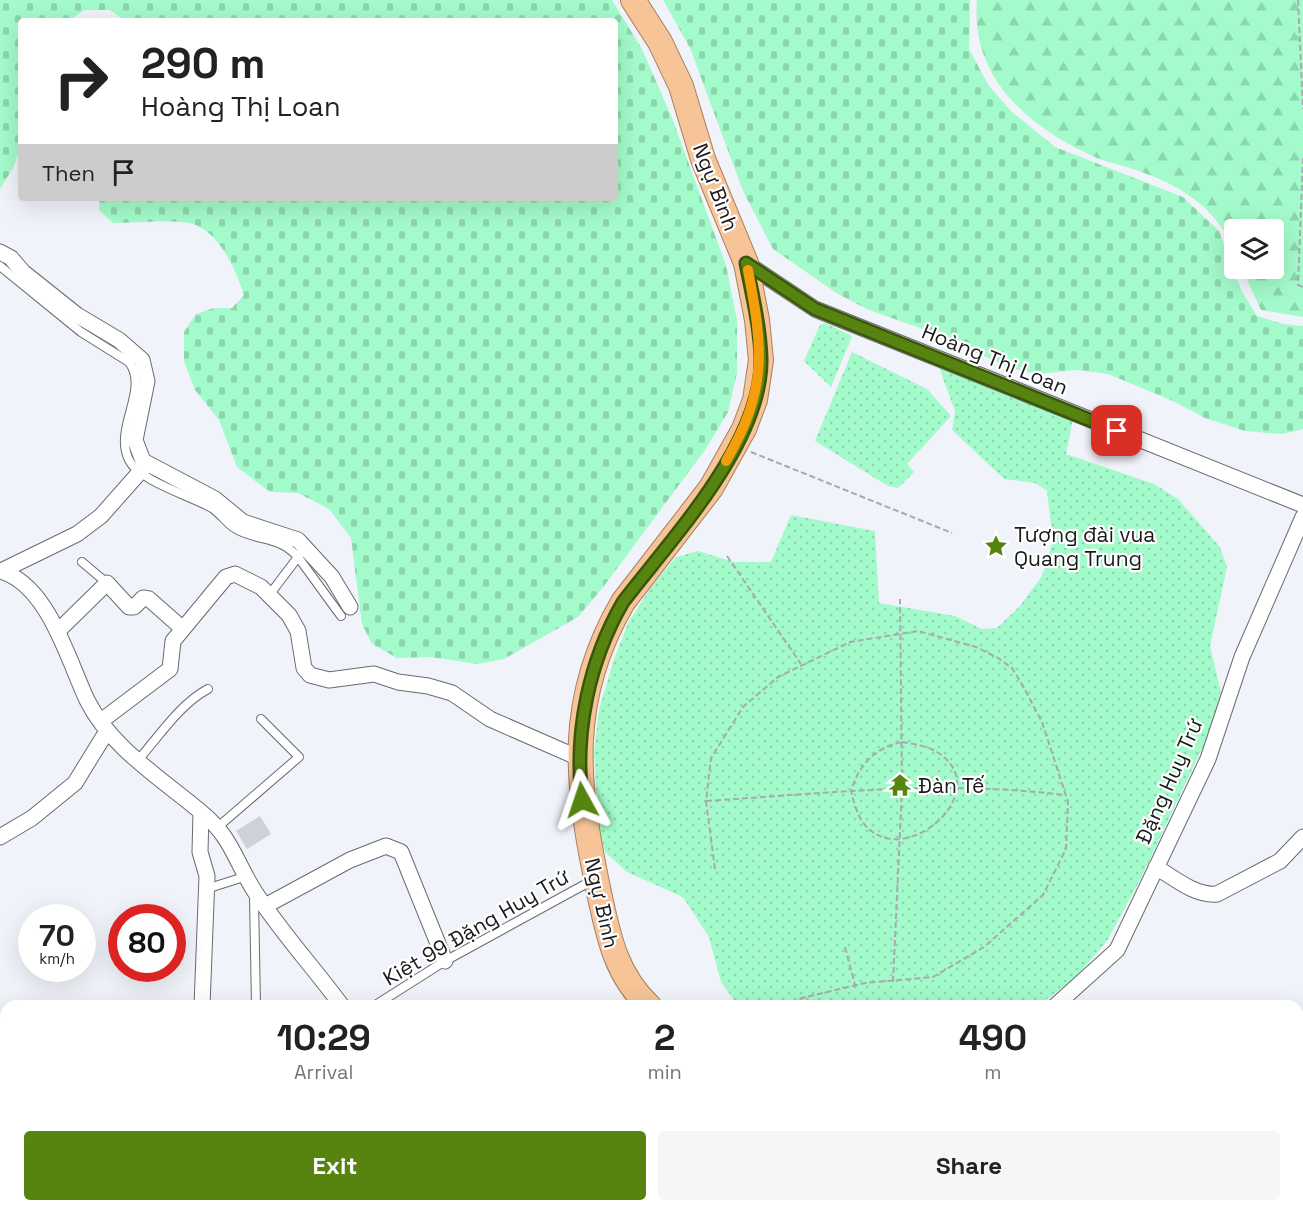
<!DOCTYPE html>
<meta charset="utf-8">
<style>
body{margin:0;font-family:"Space Grotesk",sans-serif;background:#f6f6f6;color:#222;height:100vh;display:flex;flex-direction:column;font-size:22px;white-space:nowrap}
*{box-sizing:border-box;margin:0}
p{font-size:20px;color:#767676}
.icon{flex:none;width:33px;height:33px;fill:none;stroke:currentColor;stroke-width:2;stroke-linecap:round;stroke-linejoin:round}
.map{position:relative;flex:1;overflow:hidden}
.panel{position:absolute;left:0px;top:1000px;width:1304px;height:212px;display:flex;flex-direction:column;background:#fff;border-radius:18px 18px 0 0;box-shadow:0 6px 24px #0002}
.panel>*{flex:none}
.banner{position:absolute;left:18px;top:18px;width:600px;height:183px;border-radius:6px;box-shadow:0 6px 24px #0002;background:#fff;color:#222;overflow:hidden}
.tools{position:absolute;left:1224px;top:219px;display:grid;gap:12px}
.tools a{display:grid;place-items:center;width:60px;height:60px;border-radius:6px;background:#fff;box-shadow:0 6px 24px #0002;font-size:30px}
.speed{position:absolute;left:18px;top:904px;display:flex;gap:12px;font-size:30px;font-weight:700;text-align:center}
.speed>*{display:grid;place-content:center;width:78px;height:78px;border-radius:50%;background:#fff;box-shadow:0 6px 24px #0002;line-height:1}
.speed small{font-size:15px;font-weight:400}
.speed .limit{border:9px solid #d22;background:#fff;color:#111}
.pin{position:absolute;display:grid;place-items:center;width:51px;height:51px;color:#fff;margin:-26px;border-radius:12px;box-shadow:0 3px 9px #0006}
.me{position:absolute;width:66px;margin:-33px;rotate:355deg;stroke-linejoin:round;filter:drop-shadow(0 0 4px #0008)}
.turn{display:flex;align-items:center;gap:21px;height:126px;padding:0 24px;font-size:27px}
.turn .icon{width:78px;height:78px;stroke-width:2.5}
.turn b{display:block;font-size:42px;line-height:51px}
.then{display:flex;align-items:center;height:57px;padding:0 24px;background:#0003;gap:12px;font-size:22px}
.eta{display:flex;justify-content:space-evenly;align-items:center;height:102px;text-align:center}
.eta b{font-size:36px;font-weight:700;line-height:42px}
.button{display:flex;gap:12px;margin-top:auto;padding:12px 24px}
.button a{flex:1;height:69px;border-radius:6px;background:#578411;color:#fff;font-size:24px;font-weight:700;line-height:69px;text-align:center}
.button a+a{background:#f6f6f6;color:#222}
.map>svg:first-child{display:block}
.grass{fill:url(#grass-dots)}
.forest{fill:url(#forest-firs)}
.cemetery{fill:url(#cemetery-stones)}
.building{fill:#cfd1d8}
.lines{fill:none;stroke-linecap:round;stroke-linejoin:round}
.service-casing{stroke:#6a6b71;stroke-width:10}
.minor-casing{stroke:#6a6b71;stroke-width:17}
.tertiary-casing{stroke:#6a6b71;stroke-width:20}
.trunk-casing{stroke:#a87f5d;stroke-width:26}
.path{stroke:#a8a9af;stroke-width:2;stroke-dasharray:6 3;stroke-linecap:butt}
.service{stroke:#fff;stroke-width:8}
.minor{stroke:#fff;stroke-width:15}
.tertiary{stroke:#fff;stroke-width:18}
.trunk{stroke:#f7c498;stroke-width:24}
.route-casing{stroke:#39560b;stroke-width:15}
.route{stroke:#578411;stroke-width:10}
.slow{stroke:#f59e0b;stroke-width:10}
.labels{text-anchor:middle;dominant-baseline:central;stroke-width:4.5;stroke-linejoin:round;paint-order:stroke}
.street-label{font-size:21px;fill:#1a1a1d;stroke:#fff}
.poi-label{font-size:21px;fill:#1a1a1d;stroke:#fff;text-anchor:start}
</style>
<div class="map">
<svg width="1303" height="1211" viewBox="0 0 1303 1211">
<defs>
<pattern id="grass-dots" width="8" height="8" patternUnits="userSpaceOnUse" patternTransform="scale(1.5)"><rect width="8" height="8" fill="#a3faca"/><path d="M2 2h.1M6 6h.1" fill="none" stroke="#8cd6ad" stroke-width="1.8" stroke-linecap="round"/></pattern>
<pattern id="forest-firs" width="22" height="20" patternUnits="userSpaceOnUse" patternTransform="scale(1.5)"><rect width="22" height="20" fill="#a3faca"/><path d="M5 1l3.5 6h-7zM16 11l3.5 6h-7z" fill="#8cd6ad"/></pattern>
<pattern id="cemetery-stones" width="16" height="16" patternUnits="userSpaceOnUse" patternTransform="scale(1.5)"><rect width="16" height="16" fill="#a3faca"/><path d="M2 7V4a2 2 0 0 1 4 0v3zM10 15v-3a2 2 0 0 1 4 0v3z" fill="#8cd6ad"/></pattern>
</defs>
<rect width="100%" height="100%" fill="#f1f3fa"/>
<path class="grass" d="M 825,323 L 852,336 L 831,387 L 804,361 L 820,325 Z
M 852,352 L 927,389 L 951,416 L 907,464 L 914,472 L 898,488 L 888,486 L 815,441 Z
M 945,367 L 1073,419 L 1066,454 L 1154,484 L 1178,499 L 1220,547 L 1227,567 L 1210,646 L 1221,692 L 1207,738 L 1142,876 L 1107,941 L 1076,977 L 1038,1006 L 738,1006 L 721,982 L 709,937 L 683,897 L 627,872 L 605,852 L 598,826 L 594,752 L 599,710 L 613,662 L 628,623 L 651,587 L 676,557 L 698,551 L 734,562 L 771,562 L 791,515 L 875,531 L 879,603 L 955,616 L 982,629 L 997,628 L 1020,606 L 1042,576 L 1053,541 L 1047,491 L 1035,483 L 1004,479 L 952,430 L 955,411 L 940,370 Z"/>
<path class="forest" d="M 977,0 L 1303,0 L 1303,317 L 1261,310 L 1242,269 L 1274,268 L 1274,230 L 1234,230 L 1234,250 C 1216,207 1180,185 1136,170 C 1123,165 1110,163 1097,158 C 1030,128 970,79 977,0 Z"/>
<path class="cemetery" d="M 0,0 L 612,0 L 642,49 L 672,118 L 726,265 L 737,320 L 737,373 L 728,412 L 705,450 L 604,586 L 578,617 L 504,659 L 477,664 L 431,657 L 397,658 L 372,644 L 362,624 L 351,538 L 329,509 L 298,493 L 270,492 L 237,467 L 219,420 L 195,390 L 184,361 L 184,332 L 196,314 L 214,308 L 232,308 L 244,295 C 235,269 221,234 193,224 C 177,219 132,223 113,223 L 99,210 L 100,198 L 615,198 L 615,21 L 125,21 L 110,10 L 84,10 L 69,21 L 21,21 L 21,145 L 13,168 L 0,189 Z
M 663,0 L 970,0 L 969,49 L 989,86 L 1011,111 L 1055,147 L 1183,197 L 1219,231 L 1241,290 L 1257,316 L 1283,324 L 1303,326 L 1303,429 L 1282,434 L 1245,431 L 1205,418 L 1173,401 L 1108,374 L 1077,370 L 1036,374 L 1008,367 L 923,329 L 869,310 L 838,294 L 773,249 L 743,191 L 690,48 Z
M 1303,1137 L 1303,1211 L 1069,1211 L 1074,1206 L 1298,1206 L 1298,1142 Z"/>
<path class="building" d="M 260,816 L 271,834 L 247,849 L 236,831 Z"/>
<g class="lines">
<g class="service-casing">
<path id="service" d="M 0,266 L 81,332 L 129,362 C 150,390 113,428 129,460 C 139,481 191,496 212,508 C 221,514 227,524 236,529 C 259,542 278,535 298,557 L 270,594
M 300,554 L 298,557 L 341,616
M 82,562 L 107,583
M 139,759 C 160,735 180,704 208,689
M 219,826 L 299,757 L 261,719
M 206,889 L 247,876
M 254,897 L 256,1006
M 374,1006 L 445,961 L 593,880
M 0,1110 L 3,1106
M 33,1211 L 35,1206
M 187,1211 L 189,1206"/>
</g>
<g class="minor-casing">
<path id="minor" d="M 0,252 L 11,258 L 23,272 L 77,315 L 119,340 L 142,360 L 147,381 L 135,440 L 143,461 L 215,499 L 243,522 L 298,540 L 332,577 L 350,607
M 746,263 L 815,309 L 1303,505
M 0,571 C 48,584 68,660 87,700 C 110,747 162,779 201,812 L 200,852 L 207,876 L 202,1006
M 1,571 L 77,534 L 101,516 L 147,464
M 58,631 L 107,583 L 129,607 L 134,607 L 143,598 L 149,599 L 183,629
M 101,721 L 170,669 L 173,641 L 226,577 L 235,574 L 261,587 L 289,615 L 298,631 L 304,668 L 310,675 L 329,680 L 374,674 L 398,682 L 428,686 L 452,693 L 490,719 L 579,758
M 201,812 C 232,837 235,861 255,892 C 281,932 314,968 342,1006
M 0,837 L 32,818 L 75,783 L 107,731
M 1156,867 C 1174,878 1195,896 1217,894 L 1280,861 L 1303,837
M 265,906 L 350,860 L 386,846 L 401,852 L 445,961
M 1055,1006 L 1117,950 L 1208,759 L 1242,657 L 1303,517
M 0,1029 L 6,1031
M 299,1206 L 319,1211
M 111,1211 L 113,1206
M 271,1211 L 273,1206"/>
</g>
<g class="tertiary-casing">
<path id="tertiary" d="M 825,1211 L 831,1206"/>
</g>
<g class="trunk-casing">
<path id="trunk" d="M 633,0 L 660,42 L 681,86 L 703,159 L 746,263 L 757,320 L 761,360 L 755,400 L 744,429 L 711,488 L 623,602 C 566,700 576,782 598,888 C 608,933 614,973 649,1006
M 858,1206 L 863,1211"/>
</g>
<path class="path" d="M 1298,0 L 1303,109
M 1303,158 L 1298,285 L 1303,287
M 751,452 L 952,533
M 727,556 L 801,664
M 902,742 C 913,744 928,746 937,752 C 998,790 905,872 865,825 C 857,816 854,802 851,791 C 859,765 874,748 902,742 Z
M 706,801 C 829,793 942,780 1065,795
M 715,869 L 706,801 L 711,758 L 743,707 L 778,677 L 850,642 L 918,631 L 976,647 L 998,658 L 1012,668 L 1023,686 L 1042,722 L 1068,802 L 1066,849 L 1043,895 L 984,947 L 933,977 L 865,983 L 802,998 L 787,1006
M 845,947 L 855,985
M 893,982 L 902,788 L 900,599"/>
<use href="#service" class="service"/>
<use href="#minor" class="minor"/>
<use href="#tertiary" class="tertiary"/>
<use href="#trunk" class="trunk"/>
</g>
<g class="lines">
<g class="route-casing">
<path id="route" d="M 582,800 C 574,732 589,661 623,602 C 672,538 763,442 761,358 C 760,326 752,294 746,263 L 815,309 L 1117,431"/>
</g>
<use href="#route" class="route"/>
<path class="slow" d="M 726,461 C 768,389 763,349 748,270"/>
</g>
<defs>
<g id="sight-bare" transform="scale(1.8)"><path d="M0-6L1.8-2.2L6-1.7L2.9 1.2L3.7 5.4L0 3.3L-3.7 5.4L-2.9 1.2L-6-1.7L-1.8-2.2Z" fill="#578411" stroke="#fff" stroke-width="2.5" paint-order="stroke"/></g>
<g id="temple-bare" transform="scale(1.8)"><path d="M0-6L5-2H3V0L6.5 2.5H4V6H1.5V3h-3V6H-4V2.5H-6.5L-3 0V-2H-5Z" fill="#578411" stroke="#fff" stroke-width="2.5" paint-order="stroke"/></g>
</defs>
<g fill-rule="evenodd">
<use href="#sight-bare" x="996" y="546"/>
<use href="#temple-bare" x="900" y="785"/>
</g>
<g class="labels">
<g class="street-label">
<text transform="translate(716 187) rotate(69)">Ngự Bình</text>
<text transform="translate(995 359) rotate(22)">Hoàng Thị Loan</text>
<text transform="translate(1169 781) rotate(-66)">Đặng Huy Trứ</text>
<text transform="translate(602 903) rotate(77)">Ngự Bình</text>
<text transform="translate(476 927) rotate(-30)">Kiệt 99 Đặng Huy Trứ</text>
</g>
<g class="poi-label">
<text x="1014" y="534">Tượng đài vua<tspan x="1014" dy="24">Quang Trung</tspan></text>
<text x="918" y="785">Đàn Tế</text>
</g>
</g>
</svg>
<div class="tools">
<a><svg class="icon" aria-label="layers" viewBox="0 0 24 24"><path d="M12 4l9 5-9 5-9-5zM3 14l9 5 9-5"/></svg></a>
</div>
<div class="speed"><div>70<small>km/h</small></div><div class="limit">80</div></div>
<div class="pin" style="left:1117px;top:431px;background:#d93025"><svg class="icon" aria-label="arrive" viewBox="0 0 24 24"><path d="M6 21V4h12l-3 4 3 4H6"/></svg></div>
<svg class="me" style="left:582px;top:800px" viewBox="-20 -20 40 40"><path d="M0-17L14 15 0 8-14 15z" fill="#578411" stroke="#fff" stroke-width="4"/></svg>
<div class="banner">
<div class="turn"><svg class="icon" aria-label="right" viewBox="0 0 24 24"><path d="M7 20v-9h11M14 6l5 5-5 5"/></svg><div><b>290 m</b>Hoàng Thị Loan</div></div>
<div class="then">Then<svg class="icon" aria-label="arrive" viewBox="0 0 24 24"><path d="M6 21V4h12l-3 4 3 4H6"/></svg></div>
</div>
<section class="panel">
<div class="eta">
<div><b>10:29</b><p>Arrival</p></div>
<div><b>2</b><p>min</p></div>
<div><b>490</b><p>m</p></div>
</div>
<div class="button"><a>Exit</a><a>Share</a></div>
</section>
</div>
